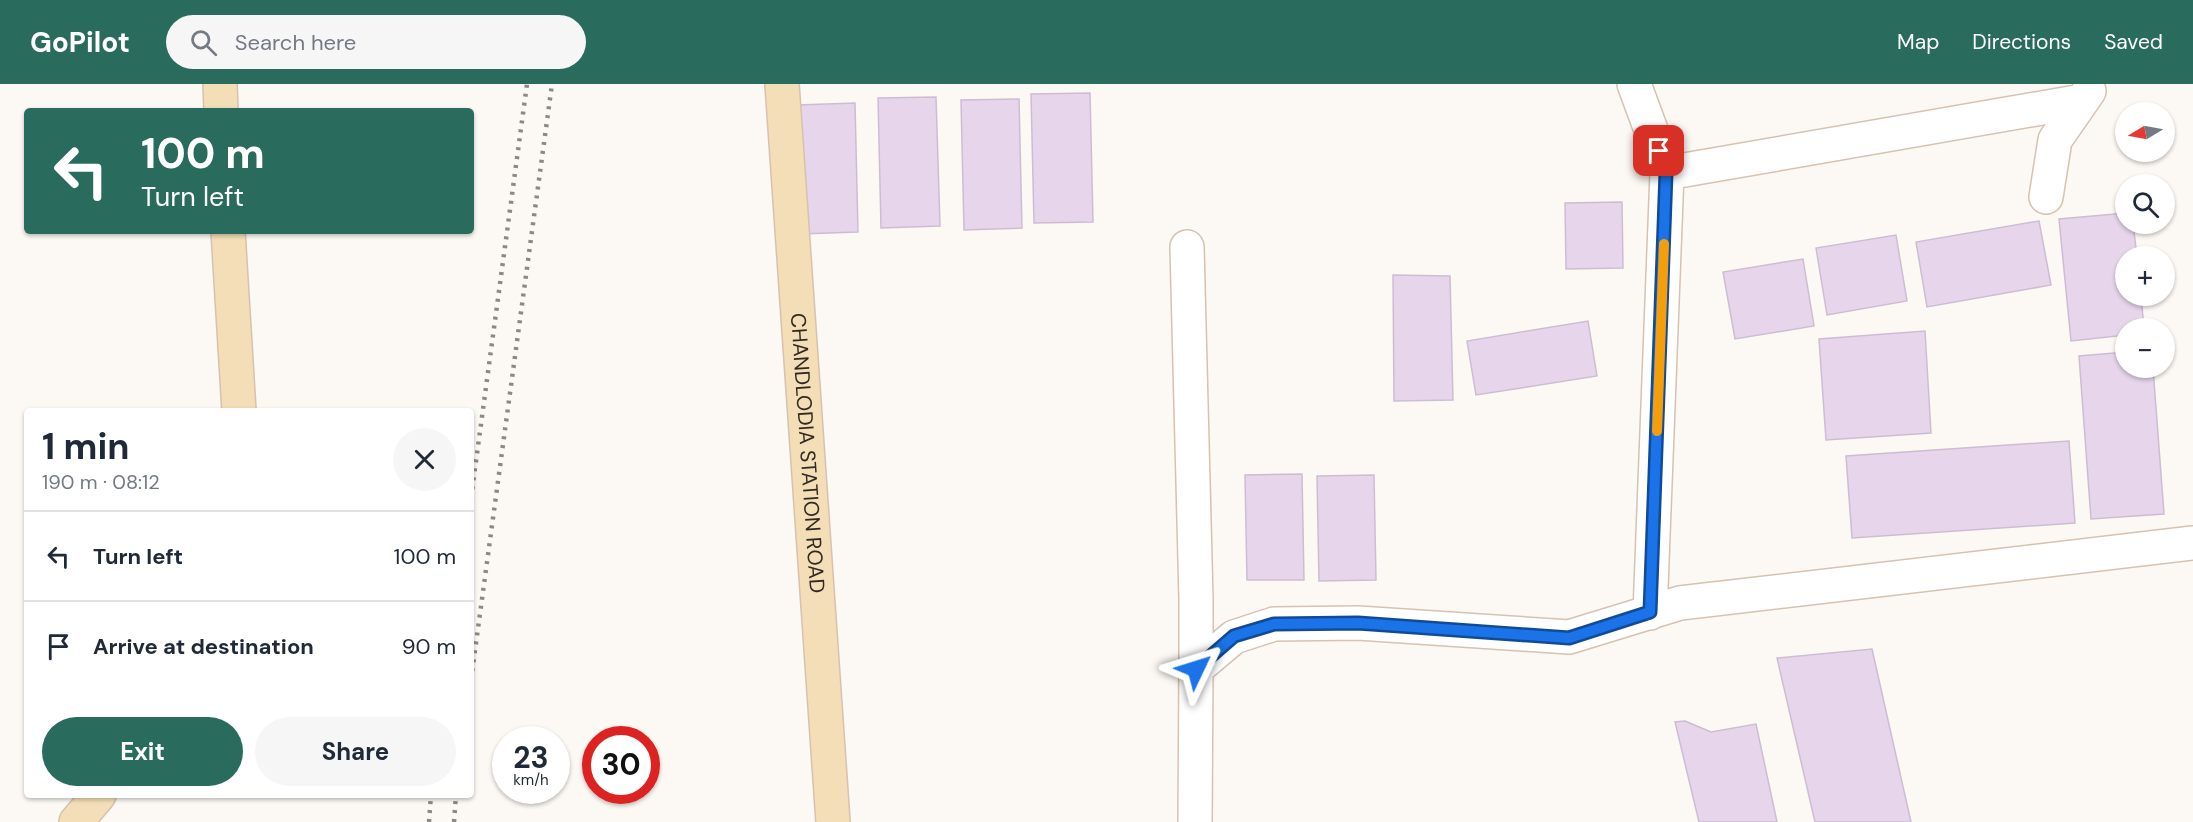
<!DOCTYPE html>
<meta charset="utf-8">
<style>
body{margin:0;font-family:"DM Sans",sans-serif;background:#f6f6f7;color:#1f2937;height:100vh;display:flex;flex-direction:column;font-size:22px;white-space:nowrap}
*{box-sizing:border-box;margin:0}
p{font-size:20px;color:#747a83}
.icon{flex:none;width:33px;height:33px;fill:none;stroke:currentColor;stroke-width:2;stroke-linecap:round;stroke-linejoin:round}
.map{position:relative;flex:1;overflow:hidden}
.details{position:absolute;left:24px;top:324px;width:450px;height:390px;display:flex;flex-direction:column;background:#fff;border-radius:6px;box-shadow:0 2px 4px #0004}
.details>*{flex:none}
.banner{position:absolute;left:24px;top:24px;width:450px;height:126px;border-radius:6px;box-shadow:0 2px 4px #0004;background:#296b5c;color:#fff;overflow:hidden}
.needle{width:39px;rotate:260deg}
.fabs{position:absolute;left:2115px;top:18px;display:grid;gap:12px}
.fabs a{display:grid;place-items:center;width:60px;height:60px;border-radius:50%;background:#fff;box-shadow:0 2px 4px #0004;font-size:30px}
.speed{position:absolute;left:492px;top:642px;display:flex;gap:12px;font-size:30px;font-weight:700;text-align:center}
.speed>*{display:grid;place-content:center;width:78px;height:78px;border-radius:50%;background:#fff;box-shadow:0 2px 4px #0004;line-height:1}
.speed small{font-size:15px;font-weight:400}
.speed .limit{border:9px solid #d22;background:#fff;color:#111}
.pin{position:absolute;display:grid;place-items:center;width:51px;height:51px;color:#fff;margin:-26px;border-radius:12px;box-shadow:0 3px 9px #0006}
.me{position:absolute;width:66px;margin:-33px;rotate:49deg;stroke-linejoin:round;filter:drop-shadow(0 0 4px #0008)}
.turn{display:flex;align-items:center;gap:21px;height:126px;padding:0 18px;font-size:27px}
.turn .icon{width:78px;height:78px;stroke-width:2.5}
.turn b{display:block;font-size:42px;line-height:51px}
.round{display:grid;place-items:center;flex:none;width:63px;height:63px;border-radius:32px;background:#f6f6f7}
.headline{display:flex;align-items:center;justify-content:space-between;height:102px;padding:0 18px}
h1{font-size:36px;font-weight:700;line-height:45px}
.action{display:flex;gap:12px;margin-top:auto;padding:12px 18px}
.action a{flex:1;height:69px;border-radius:36px;background:#296b5c;color:#fff;font-size:24px;font-weight:700;line-height:69px;text-align:center}
.action a+a{background:#f6f6f7;color:#1f2937}
ul{padding:0;list-style:none}
li{display:flex;align-items:center;gap:18px;height:90px;padding:0 18px;border-top:2px solid #e0e1e3}
li div{flex:1}
li b{display:block;font-size:22px}
li em{font-style:normal}
header{display:flex;align-items:center;gap:36px;box-sizing:border-box;height:84px;padding:0 30px;background:#296b5c;color:#fff}
header strong{font-size:28px}
nav{display:flex;gap:33px;margin-inline-start:auto;font-size:21px}
.search{width:420px;height:54px;background:#f6f6f7;display:flex;align-items:center;gap:15px;box-sizing:border-box;padding:0 21px;border-radius:33px;color:#747a83;font-size:22px}
.map>svg:first-child{display:block}
.building{fill:#e6d5eb;stroke:#cdbdd3;stroke-width:1.5}
.lines{fill:none;stroke-linecap:round;stroke-linejoin:round}
.street-casing{stroke:#d7c2af;stroke-width:36}
.secondary-casing{stroke:#d7c2af;stroke-width:36}
.street{stroke:#fff;stroke-width:33}
.secondary{stroke:#f3deb7;stroke-width:33}
.rail{stroke:#8d8882;stroke-width:4.5;stroke-dasharray:3 6;stroke-linecap:butt}
.route-casing{stroke:#114b97;stroke-width:15}
.route{stroke:#1a73e8;stroke-width:10}
.slow{stroke:#f59e0b;stroke-width:10}
.labels{text-anchor:middle;dominant-baseline:central;stroke-width:4.5;stroke-linejoin:round;paint-order:stroke}
.street-label{font-size:21px;fill:#312a22;stroke:#fcf8f4}
</style>
<header>
<strong>GoPilot</strong>
<div class="search"><svg class="icon" aria-label="search" viewBox="0 0 24 24"><circle cx="10" cy="10" r="6"/><path d="M15 15l6 6"/></svg>Search here</div>
<nav><a>Map</a><a>Directions</a><a>Saved</a></nav>
</header>
<div class="map">
<svg width="2193" height="738" viewBox="0 0 2193 738">
<rect width="100%" height="100%" fill="#fcf8f4"/>
<path class="building" d="M 1090,9 L 1093,138 L 1034,139 L 1031,10 Z
M 936,13 L 940,142 L 881,144 L 878,14 Z
M 1019,15 L 1022,144 L 964,146 L 961,16 Z
M 855,19 L 858,148 L 800,150 L 797,21 Z
M 1622,118 L 1623,184 L 1566,185 L 1565,119 Z
M 2126,129 L 2126,140 L 2133,140 L 2137,172 L 2126,172 L 2126,212 L 2141,212 L 2144,244 L 2126,244 L 2126,251 L 2071,257 L 2059,135 Z
M 2039,137 L 2051,201 L 1927,223 L 1916,158 Z
M 1896,151 L 1907,217 L 1827,231 L 1816,164 Z
M 1803,175 L 1814,242 L 1735,255 L 1723,188 Z
M 1393,191 L 1450,192 L 1453,316 L 1394,317 Z
M 1588,237 L 1597,292 L 1476,311 L 1467,257 Z
M 1925,247 L 1931,349 L 1826,356 L 1819,255 Z
M 2126,268 L 2126,284 L 2153,284 L 2164,430 L 2091,435 L 2079,272 Z
M 2069,357 L 2075,439 L 1852,454 L 1846,372 Z
M 1302,390 L 1304,496 L 1247,496 L 1245,391 Z
M 1374,391 L 1376,496 L 1319,497 L 1317,392 Z
M 1872,565 L 1911,738 L 1815,738 L 1777,574 Z
M 1685,637 L 1711,648 L 1756,640 L 1777,738 L 1699,738 L 1675,638 Z"/>
<g class="lines">
<g class="street-casing">
<path id="street" d="M 1634,0 L 1667,89
M 2046,113 L 2055,56 L 2089,7
M 1187,163 L 1196,515 L 1196,585
M 1650,529 L 1667,89 L 2082,17
M 1195,738 L 1196,585 L 1234,553 L 1274,540 L 1358,539 L 1569,553 L 1680,519 L 2193,459"/>
</g>
<g class="secondary-casing">
<g id="secondary">
<path d="M 220,0 L 221,27"/>
<path id="s1" d="M 782,0 L 833,738"/>
<path d="M 228,147 L 239,327"/>
<path d="M 76,738 L 99,711"/>
</g>
</g>
<use href="#street" class="street"/>
<use href="#secondary" class="secondary"/>
<path class="rail" d="M 471,414 L 527,0
M 471,596 L 552,0
M 429,738 L 431,711
M 454,738 L 456,711"/>
</g>
<g class="lines">
<g class="route-casing">
<path id="route" d="M 1196,585 L 1234,552 L 1274,540 L 1358,539 L 1569,554 L 1650,528 L 1666,89 L 1659,67"/>
</g>
<use href="#route" class="route"/>
<path class="slow" d="M 1657,347 L 1664,160"/>
</g>
<g class="labels">
<g class="street-label">
<text stroke="none"><textPath href="#s1" startOffset="370">CHANDLODIA STATION ROAD</textPath></text>
</g>
</g>
</svg>
<div class="fabs">
<a><svg class="needle" viewBox="-14 -14 28 28"><path d="M0-13l5 13h-10z" fill="#e53935"/><path d="M0 13l5-13h-10z" fill="#747a83"/></svg></a>
<a><svg class="icon" aria-label="search" viewBox="0 0 24 24"><circle cx="10" cy="10" r="6"/><path d="M15 15l6 6"/></svg></a>
<a>+</a>
<a>−</a>
</div>
<div class="speed"><div>23<small>km/h</small></div><div class="limit">30</div></div>
<div class="pin" style="left:1659px;top:67px;background:#d93025"><svg class="icon" aria-label="arrive" viewBox="0 0 24 24"><path d="M6 21V4h12l-3 4 3 4H6"/></svg></div>
<svg class="me" style="left:1196px;top:585px" viewBox="-20 -20 40 40"><path d="M0-17L14 15 0 8-14 15z" fill="#1a73e8" stroke="#fff" stroke-width="4"/></svg>
<div class="banner">
<div class="turn"><svg class="icon" aria-label="left" viewBox="0 0 24 24"><path d="M17 20v-9H6M10 6l-5 5 5 5"/></svg><div><b>100 m</b>Turn left</div></div>
</div>
<section class="details">
<div class="headline"><div><h1>1 min</h1><p>190 m · 08:12</p></div><a class="round"><svg class="icon" aria-label="close" viewBox="0 0 24 24"><path d="M6 6l12 12M18 6L6 18"/></svg></a></div>
<ul>
<li><svg class="icon" aria-label="left" viewBox="0 0 24 24"><path d="M17 20v-9H6M10 6l-5 5 5 5"/></svg><div><b>Turn left</b></div><em>100 m</em></li>
<li><svg class="icon" aria-label="arrive" viewBox="0 0 24 24"><path d="M6 21V4h12l-3 4 3 4H6"/></svg><div><b>Arrive at destination</b></div><em>90 m</em></li>
</ul>
<div class="action"><a>Exit</a><a>Share</a></div>
</section>
</div>
